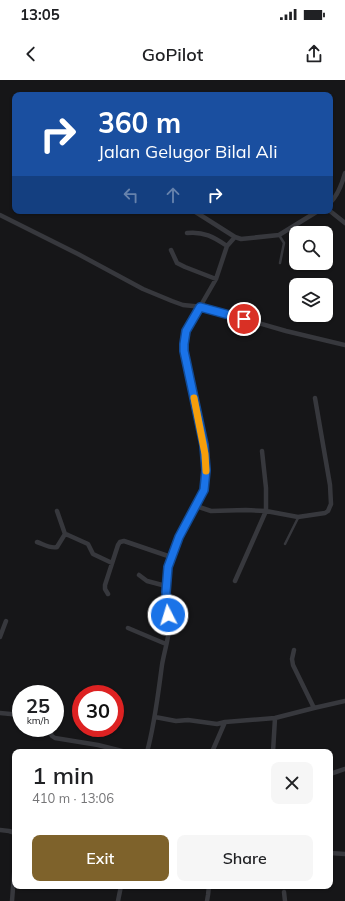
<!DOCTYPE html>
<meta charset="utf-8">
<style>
body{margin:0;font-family:Mulish,sans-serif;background:#f6f6f6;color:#202124;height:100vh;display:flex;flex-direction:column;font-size:15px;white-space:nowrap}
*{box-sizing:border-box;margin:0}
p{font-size:13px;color:#757577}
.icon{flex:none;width:22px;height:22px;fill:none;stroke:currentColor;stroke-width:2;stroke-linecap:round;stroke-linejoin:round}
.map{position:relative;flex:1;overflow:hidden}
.details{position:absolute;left:12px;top:669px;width:321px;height:140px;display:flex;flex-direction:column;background:#fff;border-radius:8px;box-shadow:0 1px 3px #0004}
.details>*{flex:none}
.guide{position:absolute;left:12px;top:12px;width:321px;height:122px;border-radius:8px;box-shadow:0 1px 3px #0004;background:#1a4fa0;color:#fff;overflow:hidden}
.controls{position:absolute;left:289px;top:146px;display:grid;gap:8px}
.controls a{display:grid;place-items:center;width:44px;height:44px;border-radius:8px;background:#fff;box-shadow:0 1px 3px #0004;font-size:20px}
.speed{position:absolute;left:12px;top:605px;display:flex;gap:8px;font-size:20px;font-weight:700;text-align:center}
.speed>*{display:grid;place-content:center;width:52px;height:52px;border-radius:50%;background:#fff;box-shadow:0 1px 3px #0004;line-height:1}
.speed small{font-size:10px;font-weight:400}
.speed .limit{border:6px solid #d22;background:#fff;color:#111}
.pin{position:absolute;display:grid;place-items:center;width:34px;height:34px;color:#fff;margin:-17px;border:2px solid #fff;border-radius:50%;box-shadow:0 1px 4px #0007}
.me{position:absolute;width:44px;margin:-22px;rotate:355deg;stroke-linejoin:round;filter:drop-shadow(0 0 3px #0008)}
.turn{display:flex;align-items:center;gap:14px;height:84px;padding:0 20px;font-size:18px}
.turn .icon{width:52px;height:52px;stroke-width:2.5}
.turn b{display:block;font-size:28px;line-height:34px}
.lanes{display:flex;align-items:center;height:38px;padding:0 20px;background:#0003;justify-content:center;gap:20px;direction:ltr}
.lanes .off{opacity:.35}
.round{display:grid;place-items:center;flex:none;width:42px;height:42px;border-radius:8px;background:#f6f6f6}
.overview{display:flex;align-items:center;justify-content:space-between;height:68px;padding:0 20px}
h1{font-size:24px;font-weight:600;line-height:30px}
.action{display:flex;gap:8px;margin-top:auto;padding:8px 20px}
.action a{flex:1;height:46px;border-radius:8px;background:#7e622b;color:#fff;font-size:16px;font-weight:600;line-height:46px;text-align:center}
.action a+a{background:#f6f6f6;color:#202124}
.status{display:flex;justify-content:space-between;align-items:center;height:28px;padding:0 20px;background:#fff;direction:ltr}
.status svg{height:11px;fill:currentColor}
header{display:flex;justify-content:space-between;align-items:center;height:52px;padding:0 20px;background:#fff;font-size:18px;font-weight:600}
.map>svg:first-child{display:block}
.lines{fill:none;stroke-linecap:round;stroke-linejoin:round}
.lane{stroke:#37383d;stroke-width:2.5}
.street{stroke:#37383d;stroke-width:4.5}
.route-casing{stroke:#114b97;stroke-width:10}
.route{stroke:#1a73e8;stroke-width:7}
.slow{stroke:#f59e0b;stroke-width:7}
</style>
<div class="status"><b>13:05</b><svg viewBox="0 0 49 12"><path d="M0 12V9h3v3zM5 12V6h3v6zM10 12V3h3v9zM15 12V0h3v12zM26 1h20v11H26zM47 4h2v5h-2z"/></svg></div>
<header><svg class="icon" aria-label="back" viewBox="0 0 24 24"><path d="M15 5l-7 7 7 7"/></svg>GoPilot<svg class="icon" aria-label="share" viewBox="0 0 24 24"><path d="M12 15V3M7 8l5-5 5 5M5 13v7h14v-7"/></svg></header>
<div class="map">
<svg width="345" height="821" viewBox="0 0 345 821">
<rect width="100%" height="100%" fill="#161618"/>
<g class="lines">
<path class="lane" d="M 279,155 L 284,163 L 280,183
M 285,464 L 298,438"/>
<path class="street" d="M 330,123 C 338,115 342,104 345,93
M 194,131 L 235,157 L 241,159 L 279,155 L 318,131
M 330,131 L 345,143
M 0,135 L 78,174 L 143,209 L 172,221 L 183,225 L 203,227 L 286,251 L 345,265
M 187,153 C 203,151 214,157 227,166
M 171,170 L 177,183 L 185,187 L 216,199
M 196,426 L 211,431 L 246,430 L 266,431 L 298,437 L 325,433 L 328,431 L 331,424 L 330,405 L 315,318
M 57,431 L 65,454
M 37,462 C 43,464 51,469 57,467 L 65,454 L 68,455 L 88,464 L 93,474 L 112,483
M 139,495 L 147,501 L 166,506
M 235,501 L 266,431 L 266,408 L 262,371
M 108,514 L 105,509 L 105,505 L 118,465 L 120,462 L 124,461 L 171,477
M 128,548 L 154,559 L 166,564
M 0,557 L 6,541
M 294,570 L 292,579 L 293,585 L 314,628 L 345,621
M 0,633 L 21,635
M 155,637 L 176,641 L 188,640 L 217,644 L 225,642 L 275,638 L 314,628
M 52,648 L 51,654 L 52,656 L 55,658 L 98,665 L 126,672
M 147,672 C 155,643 158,614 162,585 C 164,573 168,561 169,549 C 170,528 163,508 167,488 C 170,474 178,458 185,445 C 192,434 199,423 204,410 C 208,399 206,386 205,374 L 184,271 L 184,264 L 186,251 L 216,199 L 227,166 L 235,157
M 212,672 L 225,642
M 273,672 L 275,638
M 330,694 L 345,689
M 0,750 L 9,751 L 15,753
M 330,773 L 345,774
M 284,812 L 285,821
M 12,821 L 15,782
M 118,821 L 121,806
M 207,821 L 208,815 L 209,806"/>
</g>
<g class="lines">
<g class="route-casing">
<path id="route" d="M 168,535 L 166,512 L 168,487 L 179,457 L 204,410 L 206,390 L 204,365 L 184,271 L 184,264 L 186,251 L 200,227 L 244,239"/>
</g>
<use href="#route" class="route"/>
<path class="slow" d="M 194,318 L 205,374 L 206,391"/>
</g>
</svg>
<div class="controls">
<a><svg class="icon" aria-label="search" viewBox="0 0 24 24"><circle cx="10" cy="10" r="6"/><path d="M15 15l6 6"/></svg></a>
<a><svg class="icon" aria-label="layers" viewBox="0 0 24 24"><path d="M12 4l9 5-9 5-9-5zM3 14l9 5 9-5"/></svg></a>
</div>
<div class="speed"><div>25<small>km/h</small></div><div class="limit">30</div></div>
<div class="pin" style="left:244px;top:239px;background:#d93025"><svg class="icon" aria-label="arrive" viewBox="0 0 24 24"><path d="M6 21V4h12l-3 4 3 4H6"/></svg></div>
<svg class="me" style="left:168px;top:535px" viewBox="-20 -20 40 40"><circle r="17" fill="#1a73e8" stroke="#fff" stroke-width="3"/><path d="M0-11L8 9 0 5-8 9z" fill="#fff"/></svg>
<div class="guide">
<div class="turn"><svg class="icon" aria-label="right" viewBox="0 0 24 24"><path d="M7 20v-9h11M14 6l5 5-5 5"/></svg><div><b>360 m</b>Jalan Gelugor Bilal Ali</div></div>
<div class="lanes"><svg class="icon off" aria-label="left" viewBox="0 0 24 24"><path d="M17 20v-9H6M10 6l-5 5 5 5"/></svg><svg class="icon off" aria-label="ahead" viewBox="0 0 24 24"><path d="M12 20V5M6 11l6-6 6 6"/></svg><svg class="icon" aria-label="right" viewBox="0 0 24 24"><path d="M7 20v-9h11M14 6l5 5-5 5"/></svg></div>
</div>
<section class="details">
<div class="overview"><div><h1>1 min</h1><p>410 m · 13:06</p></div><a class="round"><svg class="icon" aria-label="close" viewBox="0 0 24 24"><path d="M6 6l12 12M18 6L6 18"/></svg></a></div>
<div class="action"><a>Exit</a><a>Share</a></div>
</section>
</div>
